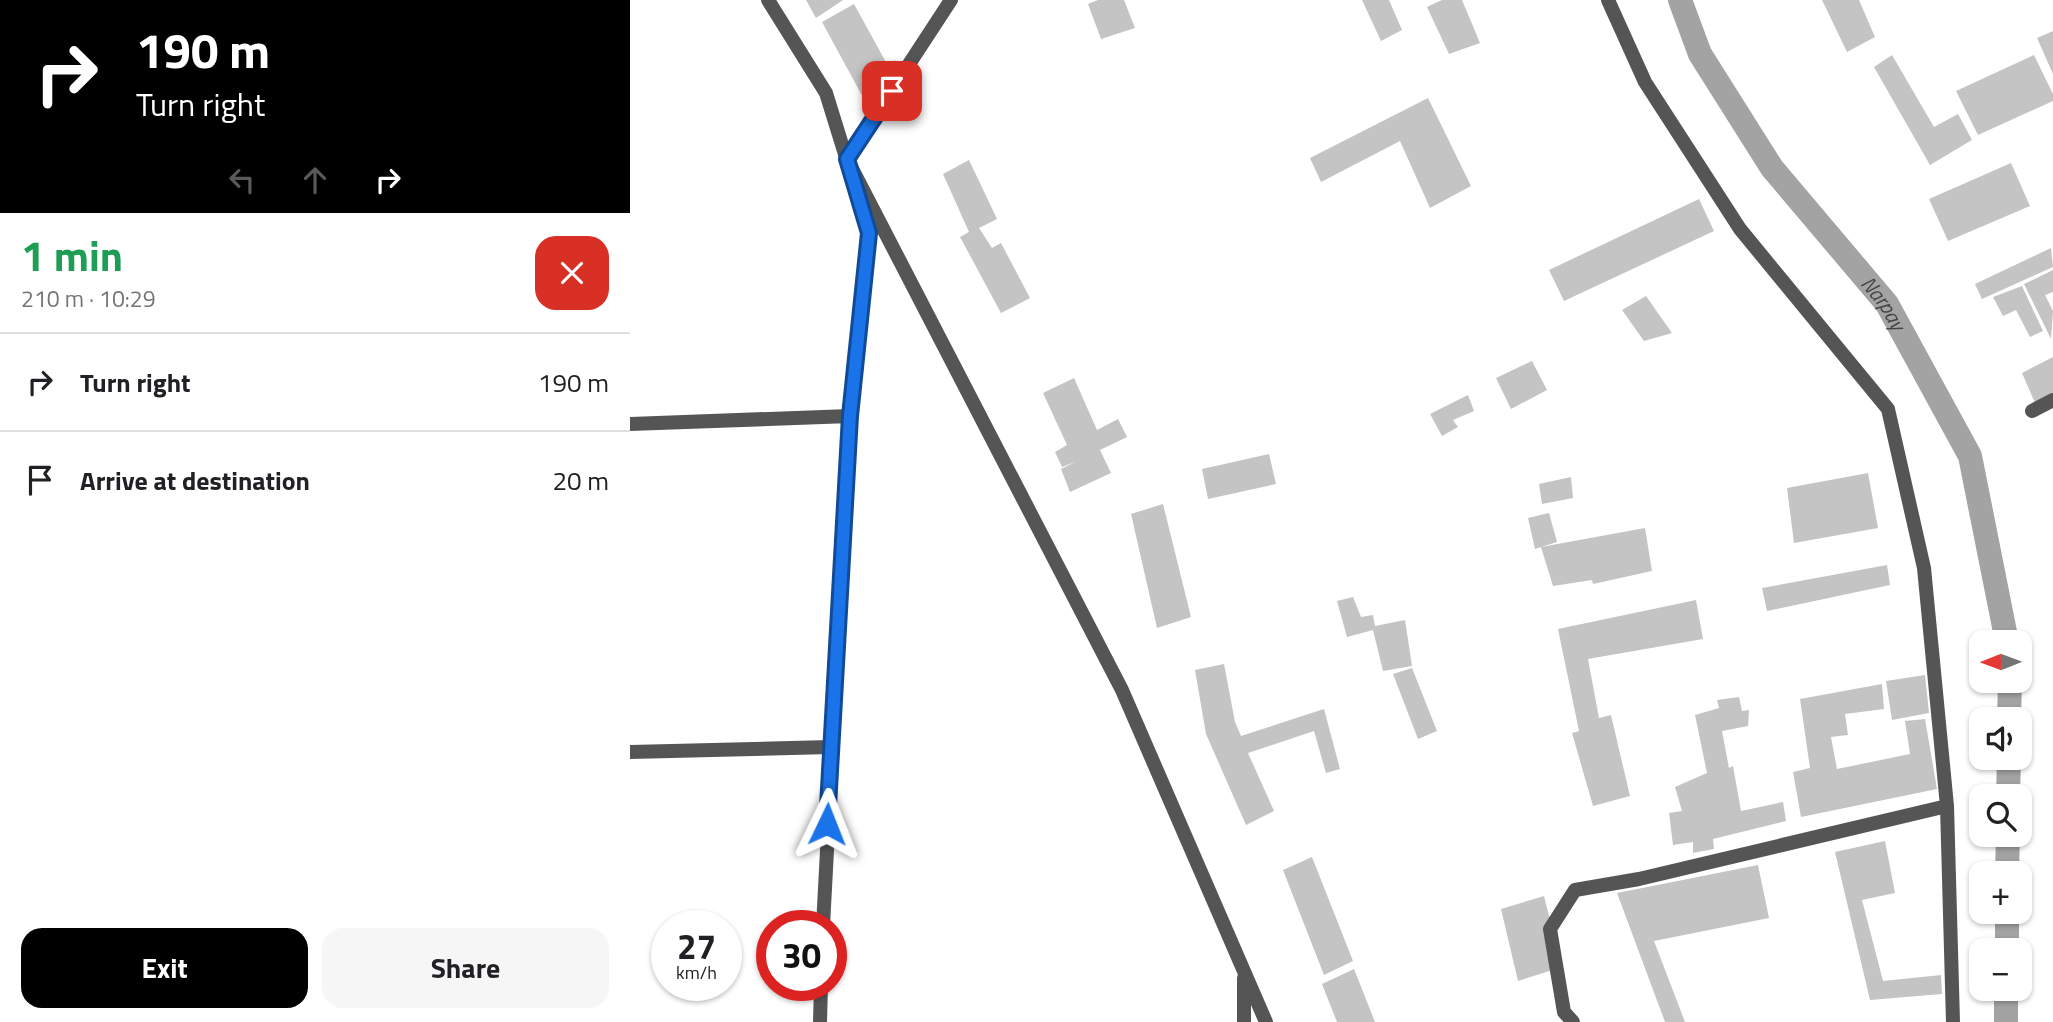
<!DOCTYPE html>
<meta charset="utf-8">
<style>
body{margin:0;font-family:"Titillium Web",sans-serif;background:#f6f6f6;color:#202124;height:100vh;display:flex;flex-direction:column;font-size:26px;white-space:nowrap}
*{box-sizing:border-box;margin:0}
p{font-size:23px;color:#757577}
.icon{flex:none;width:38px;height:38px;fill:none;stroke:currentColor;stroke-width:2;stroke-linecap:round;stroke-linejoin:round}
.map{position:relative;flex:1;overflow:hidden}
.side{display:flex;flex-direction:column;background:#fff;width:630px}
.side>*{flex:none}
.guide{background:#000;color:#fff;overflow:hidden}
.needle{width:46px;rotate:269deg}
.tools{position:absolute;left:1339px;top:630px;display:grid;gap:14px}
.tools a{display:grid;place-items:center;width:63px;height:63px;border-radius:14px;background:#fff;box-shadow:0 2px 5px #0004;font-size:35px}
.speed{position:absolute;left:21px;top:910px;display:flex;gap:14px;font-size:35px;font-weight:700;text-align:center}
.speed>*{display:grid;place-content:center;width:91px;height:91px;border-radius:50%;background:#fff;box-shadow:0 2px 5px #0004;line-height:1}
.speed small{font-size:18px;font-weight:400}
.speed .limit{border:10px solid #d22;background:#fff;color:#111}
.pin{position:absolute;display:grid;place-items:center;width:60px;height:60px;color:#fff;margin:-30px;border-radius:14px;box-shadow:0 4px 10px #0006}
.me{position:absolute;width:77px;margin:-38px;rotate:2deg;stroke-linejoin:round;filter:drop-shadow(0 0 5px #0008)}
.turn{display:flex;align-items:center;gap:24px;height:147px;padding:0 21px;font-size:32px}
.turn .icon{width:91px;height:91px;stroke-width:2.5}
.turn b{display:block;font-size:49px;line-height:60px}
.lanes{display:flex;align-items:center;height:66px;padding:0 21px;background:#0003;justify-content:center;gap:35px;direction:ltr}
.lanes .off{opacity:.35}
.round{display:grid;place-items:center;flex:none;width:74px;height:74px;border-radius:21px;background:#f6f6f6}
.overview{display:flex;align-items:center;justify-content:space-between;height:119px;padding:0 21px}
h1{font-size:42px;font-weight:700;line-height:52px;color:#1e9e55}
.action{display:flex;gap:14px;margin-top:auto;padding:14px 21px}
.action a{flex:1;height:80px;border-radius:21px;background:#000;color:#fff;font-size:28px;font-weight:700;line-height:80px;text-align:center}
.action a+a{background:#f6f6f6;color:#202124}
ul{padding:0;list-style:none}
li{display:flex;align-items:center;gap:21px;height:98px;padding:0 21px;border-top:2px solid #e0e0e0}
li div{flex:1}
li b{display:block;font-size:26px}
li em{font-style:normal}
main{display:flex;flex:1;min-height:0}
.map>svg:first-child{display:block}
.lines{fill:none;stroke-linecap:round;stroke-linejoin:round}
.canal{stroke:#a3a3a3;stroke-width:24}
.building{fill:#c4c4c4}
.street{stroke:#555;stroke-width:14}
.route-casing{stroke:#114b97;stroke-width:18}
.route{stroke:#1a73e8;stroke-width:12}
.labels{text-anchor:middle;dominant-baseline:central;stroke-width:7;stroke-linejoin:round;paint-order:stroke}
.water-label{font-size:21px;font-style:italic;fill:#444;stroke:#fff}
</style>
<main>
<section class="side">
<div class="guide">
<div class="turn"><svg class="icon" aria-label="right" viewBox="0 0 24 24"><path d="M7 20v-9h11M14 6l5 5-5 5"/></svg><div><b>190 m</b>Turn right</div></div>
<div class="lanes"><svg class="icon off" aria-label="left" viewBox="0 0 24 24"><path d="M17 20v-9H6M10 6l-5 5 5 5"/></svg><svg class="icon off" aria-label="ahead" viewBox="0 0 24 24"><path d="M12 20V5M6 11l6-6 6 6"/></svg><svg class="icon" aria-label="right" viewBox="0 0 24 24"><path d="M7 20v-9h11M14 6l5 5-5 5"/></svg></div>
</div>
<div class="overview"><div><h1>1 min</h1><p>210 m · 10:29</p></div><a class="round" style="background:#d93025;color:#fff"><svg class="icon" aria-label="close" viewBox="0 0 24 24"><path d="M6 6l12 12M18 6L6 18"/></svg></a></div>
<ul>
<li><svg class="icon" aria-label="right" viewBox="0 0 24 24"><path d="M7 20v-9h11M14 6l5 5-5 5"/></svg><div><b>Turn right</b></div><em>190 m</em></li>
<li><svg class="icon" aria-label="arrive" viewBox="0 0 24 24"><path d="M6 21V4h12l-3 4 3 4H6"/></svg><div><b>Arrive at destination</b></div><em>20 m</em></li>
</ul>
<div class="action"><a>Exit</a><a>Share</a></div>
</section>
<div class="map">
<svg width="1423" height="1022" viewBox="0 0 1423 1022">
<rect width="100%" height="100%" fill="#fff"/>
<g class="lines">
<g class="canal">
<path id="s1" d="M 1050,0 L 1070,54 L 1142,168 L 1257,304 L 1340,456 L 1377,642"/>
<path d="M 1379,719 L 1380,681"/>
<path d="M 1378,796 L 1379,758"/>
<path d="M 1377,873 L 1378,835"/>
<path d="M 1377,950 L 1377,912"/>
<path d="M 1376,1022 L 1376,989"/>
</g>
</g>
<path class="building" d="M 176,0 L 213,0 L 186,18 Z
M 468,0 L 494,0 L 505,28 L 471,39 L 458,4 Z
M 732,0 L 759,0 L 772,30 L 751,41 Z
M 812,0 L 832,0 L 850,43 L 819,54 L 797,7 Z
M 1192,0 L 1229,0 L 1245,37 L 1217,52 Z
M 224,4 L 257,64 L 265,60 L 279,92 L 241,112 L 192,22 Z
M 1423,31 L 1423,74 L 1407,38 Z
M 1262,55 L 1304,127 L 1328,114 L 1342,140 L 1300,165 L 1244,67 Z
M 1404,55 L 1423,94 L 1423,101 L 1348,135 L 1326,91 Z
M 798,98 L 841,186 L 800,208 L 770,141 L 691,182 L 680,158 Z
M 339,160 L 367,219 L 349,228 L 362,248 L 371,243 L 400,298 L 371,313 L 330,237 L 339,232 L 313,174 Z
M 1381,163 L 1400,206 L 1318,241 L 1299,199 Z
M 1069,199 L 1084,231 L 934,301 L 919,270 Z
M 1421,248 L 1423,267 L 1352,299 L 1345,284 Z
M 1423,270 L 1423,292 L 1415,295 L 1423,311 L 1421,339 L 1394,284 Z
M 1392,286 L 1413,331 L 1400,337 L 1386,310 L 1373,316 L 1363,297 Z
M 1016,296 L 1042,333 L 1014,341 L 992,310 Z
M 1423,357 L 1423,396 L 1406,405 L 1392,373 Z
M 902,361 L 917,390 L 881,409 L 866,378 Z
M 444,378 L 467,430 L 488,419 L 497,437 L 470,450 L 481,473 L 440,492 L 431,469 L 445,462 L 432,467 L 425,452 L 437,445 L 413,393 Z
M 838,395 L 844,411 L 823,420 L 828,427 L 812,436 L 800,414 Z
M 639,454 L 646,484 L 578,499 L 572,469 Z
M 1238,473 L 1248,528 L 1164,543 L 1157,488 Z
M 941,477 L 943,498 L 912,504 L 909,484 Z
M 533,504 L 561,617 L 527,628 L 501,514 Z
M 919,513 L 927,542 L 911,547 L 1015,528 L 1022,571 L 963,584 L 962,580 L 923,586 L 911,547 L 905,549 L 898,518 Z
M 1257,565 L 1260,585 L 1137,611 L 1132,588 Z
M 723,597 L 731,617 L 743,615 L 745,626 L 775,620 L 782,666 L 753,671 L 743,630 L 717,637 L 707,601 Z
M 1066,600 L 1073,639 L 958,659 L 969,718 L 981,715 L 1000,796 L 963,806 L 942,733 L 949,731 L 928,629 Z
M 594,664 L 605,722 L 611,736 L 694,709 L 710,769 L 696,773 L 684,731 L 618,753 L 644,811 L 616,825 L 576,734 L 565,670 Z
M 782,668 L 807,731 L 788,739 L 763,674 Z
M 1295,675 L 1299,713 L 1262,720 L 1256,681 Z
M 1252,684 L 1254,709 L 1215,714 L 1218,735 L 1201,737 L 1207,769 L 1280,754 L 1275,721 L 1295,719 L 1307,789 L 1171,817 L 1163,772 L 1180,768 L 1170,699 Z
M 1109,697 L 1112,711 L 1119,710 L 1118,726 L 1092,731 L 1099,768 L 1103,766 L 1111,811 L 1153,802 L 1156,821 L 1083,839 L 1084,849 L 1063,853 L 1063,842 L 1043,845 L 1039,813 L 1052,811 L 1045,787 L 1077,773 L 1065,715 L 1089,708 L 1087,700 Z
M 1255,841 L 1265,893 L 1232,900 L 1253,981 L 1311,975 L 1312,994 L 1240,1000 L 1205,852 Z
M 682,857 L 723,961 L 694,975 L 653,870 Z
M 1128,865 L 1139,918 L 1024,941 L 1055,1022 L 1035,1022 L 987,893 Z
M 914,896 L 932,967 L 888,981 L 871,909 Z
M 724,969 L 745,1022 L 707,1022 L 692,984 Z"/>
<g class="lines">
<path class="street" d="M 138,0 L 196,93 L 218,164
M 321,0 L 217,159 L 492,690 L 636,1022
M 978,0 L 1015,82 L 1110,229 L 1258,409 L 1294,568 L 1317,806 L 1323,1022
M 1402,411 L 1423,400
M 0,424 L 220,416
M 0,752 L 200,747
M 193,926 L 220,416 L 239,233 L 227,193
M 614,978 L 614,1022
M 190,1022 L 191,985
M 943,1022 L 934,1012 L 920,929 L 945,890 L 1009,879 L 1317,806"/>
</g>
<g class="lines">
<g class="route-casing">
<path id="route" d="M 197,824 L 220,416 L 239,233 L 217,159 L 262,91"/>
</g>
<use href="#route" class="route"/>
</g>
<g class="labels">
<g class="water-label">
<text stroke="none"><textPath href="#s1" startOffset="368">Narpay</textPath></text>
</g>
</g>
</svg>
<div class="tools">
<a><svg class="needle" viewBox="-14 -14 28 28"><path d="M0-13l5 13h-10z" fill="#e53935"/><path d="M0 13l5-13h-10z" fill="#757577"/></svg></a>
<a><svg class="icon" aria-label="sound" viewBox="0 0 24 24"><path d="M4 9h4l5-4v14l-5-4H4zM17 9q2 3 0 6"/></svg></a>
<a><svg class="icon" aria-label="search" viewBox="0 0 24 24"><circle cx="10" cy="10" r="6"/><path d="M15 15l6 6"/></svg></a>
<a>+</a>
<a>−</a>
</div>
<div class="speed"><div>27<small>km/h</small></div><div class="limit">30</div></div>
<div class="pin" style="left:262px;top:91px;background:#d93025"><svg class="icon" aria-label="arrive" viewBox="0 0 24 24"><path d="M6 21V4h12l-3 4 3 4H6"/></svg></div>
<svg class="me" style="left:197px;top:824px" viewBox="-20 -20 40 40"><path d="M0-17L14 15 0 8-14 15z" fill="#1a73e8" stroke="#fff" stroke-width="4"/></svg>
</div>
</main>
